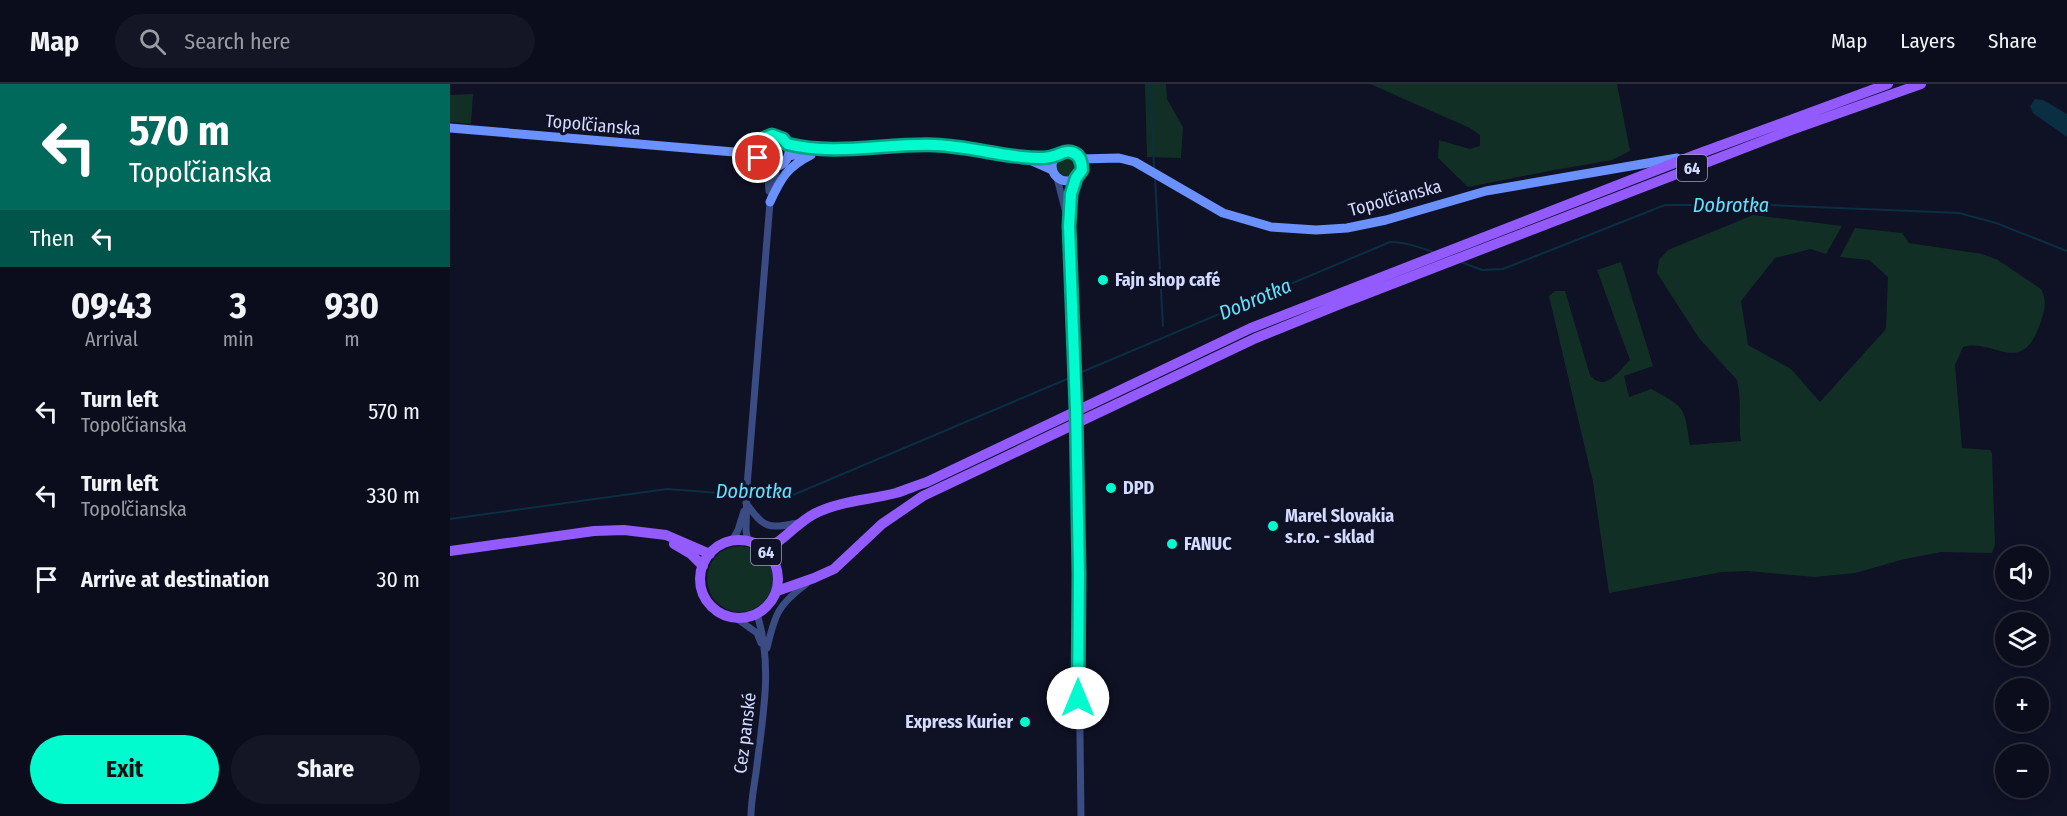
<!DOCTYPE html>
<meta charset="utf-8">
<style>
body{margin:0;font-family:"Fira Sans Condensed",sans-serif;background:#141625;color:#f1f3f6;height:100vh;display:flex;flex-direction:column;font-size:22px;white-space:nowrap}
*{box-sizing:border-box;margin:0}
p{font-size:20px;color:#9a9ca3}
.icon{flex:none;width:33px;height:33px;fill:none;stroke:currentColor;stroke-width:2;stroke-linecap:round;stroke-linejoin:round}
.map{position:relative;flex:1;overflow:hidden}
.side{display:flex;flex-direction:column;background:#0b0d1c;width:450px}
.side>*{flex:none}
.top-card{background:#00695c;color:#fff;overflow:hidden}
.buttons{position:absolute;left:1545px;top:462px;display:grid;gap:12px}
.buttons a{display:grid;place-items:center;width:54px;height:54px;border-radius:50%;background:#0b0d1c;box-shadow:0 3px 15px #0003,0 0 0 2px #2b2d3b;font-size:30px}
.pin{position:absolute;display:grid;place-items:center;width:51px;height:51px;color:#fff;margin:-26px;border:3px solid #fff;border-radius:50%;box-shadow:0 2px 6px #0007}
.me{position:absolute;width:66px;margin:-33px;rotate:0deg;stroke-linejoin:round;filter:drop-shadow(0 0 4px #0008)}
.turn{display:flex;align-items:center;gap:21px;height:126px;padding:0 30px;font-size:27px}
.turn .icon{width:78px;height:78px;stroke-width:2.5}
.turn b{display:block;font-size:42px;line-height:51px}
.then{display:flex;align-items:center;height:57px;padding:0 30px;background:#0003;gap:12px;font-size:22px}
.eta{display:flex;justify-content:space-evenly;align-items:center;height:102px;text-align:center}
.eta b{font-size:36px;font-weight:700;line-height:42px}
.action{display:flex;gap:12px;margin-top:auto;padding:12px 30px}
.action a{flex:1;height:69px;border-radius:36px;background:#02fbce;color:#111;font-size:24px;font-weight:700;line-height:69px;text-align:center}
.action a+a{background:#141625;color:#f1f3f6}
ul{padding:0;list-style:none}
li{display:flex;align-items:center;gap:18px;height:84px;padding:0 30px}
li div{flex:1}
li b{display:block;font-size:22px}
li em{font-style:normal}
header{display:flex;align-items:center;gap:36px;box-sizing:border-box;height:84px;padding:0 30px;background:#0b0d1c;border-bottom:2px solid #2b2d3b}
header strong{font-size:28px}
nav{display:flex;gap:33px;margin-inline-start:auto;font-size:21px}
.search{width:420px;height:54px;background:#141625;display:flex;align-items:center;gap:15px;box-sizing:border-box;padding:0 21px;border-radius:33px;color:#9a9ca3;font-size:22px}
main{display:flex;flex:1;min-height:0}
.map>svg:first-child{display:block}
.green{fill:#122f26}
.water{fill:#0a2f42}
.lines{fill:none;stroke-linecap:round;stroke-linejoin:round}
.stream{stroke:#0a2f42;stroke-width:2}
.street{stroke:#3a4c83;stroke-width:7}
.secondary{stroke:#6b91fe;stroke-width:9}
.primary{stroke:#935bfd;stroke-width:10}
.route-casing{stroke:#01a386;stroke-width:15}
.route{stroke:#02fbce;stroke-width:10}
.poi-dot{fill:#02fbce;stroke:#0f1125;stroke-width:2}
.labels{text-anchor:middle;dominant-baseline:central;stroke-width:6;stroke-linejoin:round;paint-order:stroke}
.shield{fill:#0f1125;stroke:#989ebe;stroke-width:1.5}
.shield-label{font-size:16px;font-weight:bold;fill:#d3dbff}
.street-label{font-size:18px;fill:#d3dbff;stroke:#0f1125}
.poi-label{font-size:18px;font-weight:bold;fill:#d3dbff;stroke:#0f1125;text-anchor:start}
.water-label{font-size:20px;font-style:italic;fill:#62e2fe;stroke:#0f1125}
</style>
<header>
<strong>Map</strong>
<div class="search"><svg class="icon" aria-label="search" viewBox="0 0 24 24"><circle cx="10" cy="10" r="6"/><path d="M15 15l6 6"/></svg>Search here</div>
<nav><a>Map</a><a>Layers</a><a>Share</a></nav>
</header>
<main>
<section class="side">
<div class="top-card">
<div class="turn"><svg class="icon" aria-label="left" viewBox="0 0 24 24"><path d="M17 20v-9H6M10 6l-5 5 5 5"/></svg><div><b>570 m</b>Topoľčianska</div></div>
<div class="then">Then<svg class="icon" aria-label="left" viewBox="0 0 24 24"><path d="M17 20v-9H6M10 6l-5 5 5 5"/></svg></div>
</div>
<div class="eta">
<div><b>09:43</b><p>Arrival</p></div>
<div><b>3</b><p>min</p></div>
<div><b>930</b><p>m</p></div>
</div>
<ul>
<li><svg class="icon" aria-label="left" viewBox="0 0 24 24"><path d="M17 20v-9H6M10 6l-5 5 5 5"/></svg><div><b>Turn left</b><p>Topoľčianska</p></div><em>570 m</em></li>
<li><svg class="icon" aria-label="left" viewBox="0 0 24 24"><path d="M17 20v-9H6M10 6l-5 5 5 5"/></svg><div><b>Turn left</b><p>Topoľčianska</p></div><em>330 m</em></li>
<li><svg class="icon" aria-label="arrive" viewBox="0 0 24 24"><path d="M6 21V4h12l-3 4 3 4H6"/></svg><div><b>Arrive at destination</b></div><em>30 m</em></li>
</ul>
<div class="action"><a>Exit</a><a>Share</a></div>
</section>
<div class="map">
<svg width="1617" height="732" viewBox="0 0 1617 732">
<rect width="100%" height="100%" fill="#0f1125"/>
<path class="green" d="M 695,0 L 716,0 L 717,15 L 733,43 L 731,74 L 697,73 Z
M 920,0 L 1167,0 L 1180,67 L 1162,76 L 1099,87 L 1018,103 L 988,74 L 989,56 L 1020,65 L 1030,62 L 1030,51 L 1020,44 Z
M 23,10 L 21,40 L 0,38 L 0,11 Z
M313 67a10 10 0 1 1 20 0a10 10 0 1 1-20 0Z
M606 83a11 11 0 1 1 22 0a11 11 0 1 1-22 0Z
M 1303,131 L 1392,142 L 1376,170 L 1361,165 L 1325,174 L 1291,217 L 1298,261 L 1341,285 L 1370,318 L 1436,245 L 1438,193 L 1419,176 L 1390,173 L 1405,144 L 1452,149 L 1459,159 L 1532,170 L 1548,176 L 1591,205 C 1597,216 1595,226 1591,237 C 1572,296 1544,253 1513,263 L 1505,281 L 1512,364 L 1540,366 L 1542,370 L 1545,461 L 1542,469 L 1491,468 L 1455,475 L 1405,489 L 1365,493 L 1297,487 L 1272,488 L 1159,509 L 1143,398 L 1099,212 L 1105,207 L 1115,207 L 1140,291 C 1155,309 1168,288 1180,276 L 1147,186 L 1171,178 L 1203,282 L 1174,292 L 1179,313 L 1201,305 C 1236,324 1234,322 1240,361 L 1291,357 C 1288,337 1292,316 1287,296 L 1249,254 L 1207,189 L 1209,176 L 1218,166 Z
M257 495a33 33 0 1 1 66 0a33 33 0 1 1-66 0Z"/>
<path class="water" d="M 1585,15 L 1593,16 L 1617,30 L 1617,53 L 1583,29 L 1580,22 Z"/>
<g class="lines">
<path class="stream" d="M 700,0 L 704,84
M 705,93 L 713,242
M 1011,178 L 1032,186 L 1053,185 L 1215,121 L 1318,121 L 1509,129 L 1546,139 L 1617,167
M 627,290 L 940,158 C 955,158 969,163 983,168
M 0,435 L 217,405 L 309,412 L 343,411 L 622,293"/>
<path class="street" d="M 317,82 L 319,107
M 607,94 L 617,133
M 626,94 L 621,110 L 619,142 L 626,324 L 631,732
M 296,419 C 314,444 317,445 348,439
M 282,457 L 288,446 L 294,427
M 298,457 L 296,447 L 297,402 L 320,118 L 327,82
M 286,534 L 307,549 L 311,559
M 317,564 C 325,530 328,521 356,500
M 301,732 C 301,715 305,698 307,681 C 313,630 323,581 307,530"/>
<path class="secondary" d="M 0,44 L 284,68 L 308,74
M307 67a16 16 0 1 1 32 0a16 16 0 1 1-32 0Z
M602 82a15 15 0 1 1 30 0a15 15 0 1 1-30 0Z
M 338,72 L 372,66 L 455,60 L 486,61 L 530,65 L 572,73 L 606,72
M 575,74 L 602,86
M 630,75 L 669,74 L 685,78 L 773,129 L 821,143 L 866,146 L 897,144 L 936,136 L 1036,107 L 1227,74
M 320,118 C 331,94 337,83 361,71"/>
<path class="primary" d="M250 495a39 39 0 1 1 78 0a39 39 0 1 1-78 0Z
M 224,460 L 241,470 L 253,482
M 314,465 C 334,458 345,440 364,430 C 389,417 419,416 446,409 C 456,406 467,401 477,398 L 801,244 L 1245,71 L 1438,0
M 0,467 L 144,447 L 174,446 L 216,451 L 260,470
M 327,507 L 364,494 L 384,485 L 432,440 L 473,412 L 806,254 L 890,220 L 1341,46 L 1471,0"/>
</g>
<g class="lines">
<g class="route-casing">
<path id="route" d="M 308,74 L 306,68 L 310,56 L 322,51 L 333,55 L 337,60 C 386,72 436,59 485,61 C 514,62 543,70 572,73 C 581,74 596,75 604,72 C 610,71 614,66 621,68 C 630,70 632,78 632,86 L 626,94 L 621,110 L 619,142 L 626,324 L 629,490 L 628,614"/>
</g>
<use href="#route" class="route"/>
</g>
<g class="poi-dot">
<circle cx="653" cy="196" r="6"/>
<circle cx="661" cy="404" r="6"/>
<circle cx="823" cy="442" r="6"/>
<circle cx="722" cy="460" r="6"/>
<circle cx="575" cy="638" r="6"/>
</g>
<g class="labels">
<g class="shield">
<rect x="1227" y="71" width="30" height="26" rx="4.5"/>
<rect x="301" y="455" width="30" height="26" rx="4.5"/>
</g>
<g class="shield-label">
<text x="1242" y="84">64</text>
<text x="316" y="468">64</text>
</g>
<g class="street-label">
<text transform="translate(143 41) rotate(5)">Topoľčianska</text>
<text transform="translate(945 114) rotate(-15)">Topoľčianska</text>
<text transform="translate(295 649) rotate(-83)">Cez panské</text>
</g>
<g class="poi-label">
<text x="665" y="196">Fajn shop café</text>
<text x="673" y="404">DPD</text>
<text x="835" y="432">Marel Slovakia<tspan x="835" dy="21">s.r.o. - sklad</tspan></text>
<text x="734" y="460">FANUC</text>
<text x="563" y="638" text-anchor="end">Express Kurier</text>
</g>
<g class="water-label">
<text x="1281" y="121">Dobrotka</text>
<text transform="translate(805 215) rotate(-23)">Dobrotka</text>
<text x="304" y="407">Dobrotka</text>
</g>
</g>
</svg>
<div class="buttons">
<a><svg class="icon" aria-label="sound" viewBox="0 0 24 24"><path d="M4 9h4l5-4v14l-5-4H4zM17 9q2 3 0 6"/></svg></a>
<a><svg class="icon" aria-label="layers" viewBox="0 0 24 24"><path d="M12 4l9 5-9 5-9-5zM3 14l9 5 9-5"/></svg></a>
<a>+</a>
<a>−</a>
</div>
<div class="pin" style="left:308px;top:74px;background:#d93025"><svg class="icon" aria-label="arrive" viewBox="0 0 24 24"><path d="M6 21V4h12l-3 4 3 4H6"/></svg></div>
<svg class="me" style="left:628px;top:614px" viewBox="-20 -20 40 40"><circle r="19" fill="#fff"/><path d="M0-13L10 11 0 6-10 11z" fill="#02fbce"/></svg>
</div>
</main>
